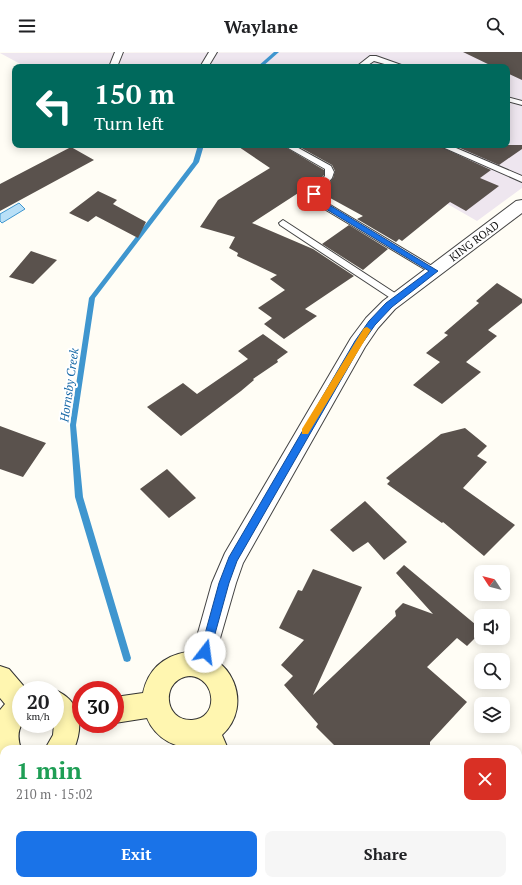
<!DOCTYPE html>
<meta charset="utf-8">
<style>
body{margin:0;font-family:"PT Serif",serif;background:#f6f6f6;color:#202124;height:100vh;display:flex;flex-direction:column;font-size:15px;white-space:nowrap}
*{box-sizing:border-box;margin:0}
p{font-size:13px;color:#757577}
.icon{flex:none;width:22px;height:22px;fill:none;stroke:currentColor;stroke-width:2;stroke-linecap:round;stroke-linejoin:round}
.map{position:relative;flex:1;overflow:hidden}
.sheet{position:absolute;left:0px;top:693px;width:522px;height:140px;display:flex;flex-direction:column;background:#fff;border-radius:12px 12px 0 0;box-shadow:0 2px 10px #0003}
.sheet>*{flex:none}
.top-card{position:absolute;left:12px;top:12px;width:498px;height:84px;border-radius:8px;box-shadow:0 2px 10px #0003;background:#00695c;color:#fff;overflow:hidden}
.needle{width:26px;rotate:306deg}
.tools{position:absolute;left:474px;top:513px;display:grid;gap:8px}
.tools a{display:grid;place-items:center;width:36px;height:36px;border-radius:8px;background:#fff;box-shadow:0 2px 10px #0003;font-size:20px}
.speed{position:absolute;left:12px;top:629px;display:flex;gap:8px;font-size:20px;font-weight:700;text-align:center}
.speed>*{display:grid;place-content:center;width:52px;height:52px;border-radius:50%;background:#fff;box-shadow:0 2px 10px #0003;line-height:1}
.speed small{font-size:10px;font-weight:400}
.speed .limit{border:6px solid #d22;background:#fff;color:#111}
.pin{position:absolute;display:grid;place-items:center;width:34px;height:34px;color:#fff;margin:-17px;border-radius:8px;box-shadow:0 2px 6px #0006}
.me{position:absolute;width:44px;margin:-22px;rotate:15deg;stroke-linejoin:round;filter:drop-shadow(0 0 3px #0008)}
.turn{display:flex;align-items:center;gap:14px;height:84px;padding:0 16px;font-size:18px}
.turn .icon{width:52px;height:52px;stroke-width:2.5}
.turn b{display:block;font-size:28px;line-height:34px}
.round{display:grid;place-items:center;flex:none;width:42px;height:42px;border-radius:8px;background:#f6f6f6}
.summary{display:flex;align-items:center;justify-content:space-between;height:68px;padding:0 16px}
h1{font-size:24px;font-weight:700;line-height:30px;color:#1e9e55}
.primary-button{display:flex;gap:8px;margin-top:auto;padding:8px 16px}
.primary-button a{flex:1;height:46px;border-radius:8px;background:#1a73e8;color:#fff;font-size:16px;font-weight:700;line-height:46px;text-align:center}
.primary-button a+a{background:#f6f6f6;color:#202124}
header{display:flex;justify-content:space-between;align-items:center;height:52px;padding:0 16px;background:#fff;font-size:18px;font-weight:700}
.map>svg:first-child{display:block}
.industrial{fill:#eee6ef}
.water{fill:#b9e0f7;stroke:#3f96cf}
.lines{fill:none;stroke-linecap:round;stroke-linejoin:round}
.stream{fill:#3f96cf;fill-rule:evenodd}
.building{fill:#5a524d}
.service-casing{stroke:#444;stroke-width:2}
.minor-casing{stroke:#444;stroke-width:2}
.secondary-casing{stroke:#333;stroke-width:2}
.service{fill:#fff;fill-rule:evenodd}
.minor{fill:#fff;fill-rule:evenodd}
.secondary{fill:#fff6b0;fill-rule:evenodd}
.route{fill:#1a73e8;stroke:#114b97}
.slow{fill:#f59e0b}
.labels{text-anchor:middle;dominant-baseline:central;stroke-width:4;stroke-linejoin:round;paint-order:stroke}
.street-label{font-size:11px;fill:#111;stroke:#fff}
.water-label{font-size:12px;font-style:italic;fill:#1768a6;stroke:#fff}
</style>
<header><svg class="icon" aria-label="menu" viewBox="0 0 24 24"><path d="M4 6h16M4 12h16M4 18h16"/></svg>Waylane<svg class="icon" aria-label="search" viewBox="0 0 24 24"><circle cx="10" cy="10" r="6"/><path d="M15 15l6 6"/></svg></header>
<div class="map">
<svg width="522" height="833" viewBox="0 0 522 833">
<rect width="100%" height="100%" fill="#fffdf5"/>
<path class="industrial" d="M 522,0 L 522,136 L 477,169 L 345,93 L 507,93 L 507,15 L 26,15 L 0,1 Z"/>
<path class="water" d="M 19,151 L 25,157 L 2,171 L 0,169 L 0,162 Z"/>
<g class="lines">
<path class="stream" d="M 274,0 L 279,0 L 262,15 L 257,15 Z
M 198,93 L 204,93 L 199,110 L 95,246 L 76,373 L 83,445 L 131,606 L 130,609 L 127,610 L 124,609 L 123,606 L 75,445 L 70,373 L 89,246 L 193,110 Z
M 147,829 L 157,829 L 157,833 L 147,833 Z"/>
</g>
<path class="building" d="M 463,0 L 522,0 L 522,28 L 507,21 L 507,15 L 494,15 Z
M 236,93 L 282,93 L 324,118 L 324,123 L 313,136 L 309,134 L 252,171 L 313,197 L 354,224 L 305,257 L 317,264 L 284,287 L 264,272 L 272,266 L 258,256 L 285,238 L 270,227 L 277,223 L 237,204 L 238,201 L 229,196 L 235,185 L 200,175 L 218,148 L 270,116 Z
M 296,93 L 437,93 L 491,118 L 480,126 L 499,134 L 466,159 L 450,150 L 402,189 L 399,187 L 396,190 L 357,167 L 363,164 L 321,141 L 333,126 L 335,119 L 332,113 Z
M 453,93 L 522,93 L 522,97 L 499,113 Z
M 71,95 L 94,108 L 0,159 L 0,132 Z
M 98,139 L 117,148 L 113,152 L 146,170 L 138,186 L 96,164 L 88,170 L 69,161 Z
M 349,173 L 388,197 L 363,218 L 322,192 Z
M 31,199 L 57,208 L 33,232 L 9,225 Z
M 497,231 L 522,247 L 522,251 L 488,278 L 497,284 L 466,310 L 481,320 L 442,352 L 413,333 L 440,310 L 426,301 L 448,283 L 444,281 L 479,251 L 476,249 Z
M 263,282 L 288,300 L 277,308 L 278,310 L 253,327 L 254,328 L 241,339 L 181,384 L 147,355 L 183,331 L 197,342 L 248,307 L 238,299 Z
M 0,374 L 46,391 L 23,425 L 0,417 Z
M 465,376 L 487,394 L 477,404 L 487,410 L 463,436 L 515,473 L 484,504 L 443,470 L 442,471 L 387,432 L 390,429 L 386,426 L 441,382 Z
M 167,417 L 196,446 L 169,466 L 140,437 Z
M 365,449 L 407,490 L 384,508 L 368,490 L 353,500 L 330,478 Z
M 404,513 L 481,577 L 481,580 L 467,594 L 457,586 L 427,615 L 467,650 L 430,690 L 430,697 L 338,697 L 316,675 L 318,672 L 284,633 L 293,624 L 281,613 L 304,588 L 279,576 L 298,538 L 302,539 L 313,517 L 362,535 L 313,643 L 396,564 L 395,559 L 403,551 L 433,562 L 396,521 Z"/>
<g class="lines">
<g class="service-casing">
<path id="service" d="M 115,0 L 123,0 L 117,15 L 109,15 Z
M 209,0 L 217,0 L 208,15 L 200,15 Z
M 370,4 L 376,4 L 407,15 L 395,15 L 374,9 L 365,15 L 356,15 Z
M 507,45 L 522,49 L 522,53 L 507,49 Z
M 283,93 L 293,93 L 331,114 L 334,120 L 332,126 L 318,142 L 322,148 L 437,217 L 437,221 L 431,221 L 316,152 L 310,142 L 325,124 L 325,117 Z
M 438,93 L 449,93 L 522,124 L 522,130 Z
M 283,168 L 401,245 L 403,247 L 401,249 L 395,249 L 280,173 L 279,171 Z"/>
</g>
<g class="minor-casing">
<path id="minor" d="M 522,148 L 522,161 L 395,257 L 378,276 L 365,295 L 243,511 L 236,531 L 210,621 L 201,625 L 192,621 L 189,613 L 212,531 L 225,501 L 351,286 L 366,266 L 383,249 L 516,149 Z
M 4,712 L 4,740 L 0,741 L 0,713 Z"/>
</g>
<g class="secondary-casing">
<path id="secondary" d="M 187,600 C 231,598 255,653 222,683 L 228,697 L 200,697 L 199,694 C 177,699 155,686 147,666 L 115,671 L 115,645 L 143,641 C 148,618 163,604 187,600 ZM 190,624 C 217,626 219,667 192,668 C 162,669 161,626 190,624 Z
M 0,614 L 9,617 L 27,638 L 21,638 L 22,672 C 17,680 18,688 21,697 L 4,697 L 4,709 L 0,708 L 0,658 L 5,652 L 0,646 Z
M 55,638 C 81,649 84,673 74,697 L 45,697 L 53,683 L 54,672 L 55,672 Z
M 266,829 L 298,829 L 300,833 L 268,833 Z"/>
</g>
<use href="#service" class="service"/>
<use href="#minor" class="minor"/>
<use href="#secondary" class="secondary"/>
</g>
<path class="route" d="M 311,140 L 316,140 L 321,148 L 438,219 L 392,255 L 375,273 L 361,293 L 237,509 L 229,531 L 210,600 L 209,603 L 205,605 L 201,603 L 200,600 L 219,531 L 229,505 L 355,289 L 369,269 L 386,251 L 429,219 L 316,151 L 310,142 Z"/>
<path class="slow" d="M 367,275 L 371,278 L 308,382 L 302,382 L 302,377 L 364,276 Z"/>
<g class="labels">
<g class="street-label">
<text transform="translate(474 189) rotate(-37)">KING ROAD</text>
</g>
<g class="water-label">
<text transform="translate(69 333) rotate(-82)">Hornsby Creek</text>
</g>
</g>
</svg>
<div class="tools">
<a><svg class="needle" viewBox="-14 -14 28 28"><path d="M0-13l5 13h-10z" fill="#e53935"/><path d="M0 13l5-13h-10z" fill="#757577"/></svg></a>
<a><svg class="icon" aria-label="sound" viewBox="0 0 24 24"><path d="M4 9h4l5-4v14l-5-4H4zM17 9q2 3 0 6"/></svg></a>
<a><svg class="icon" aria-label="search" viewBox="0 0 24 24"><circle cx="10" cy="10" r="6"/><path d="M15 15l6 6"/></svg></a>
<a><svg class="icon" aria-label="layers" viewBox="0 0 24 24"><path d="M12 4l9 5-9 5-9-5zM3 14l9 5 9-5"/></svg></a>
</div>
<div class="speed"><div>20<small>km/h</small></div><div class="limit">30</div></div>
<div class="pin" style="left:314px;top:142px;background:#d93025"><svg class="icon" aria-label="arrive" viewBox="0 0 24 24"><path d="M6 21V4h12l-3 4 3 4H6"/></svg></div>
<svg class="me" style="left:205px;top:600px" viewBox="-20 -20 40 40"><circle r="19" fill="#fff"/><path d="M0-13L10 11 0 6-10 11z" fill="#1a73e8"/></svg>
<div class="top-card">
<div class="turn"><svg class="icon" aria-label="left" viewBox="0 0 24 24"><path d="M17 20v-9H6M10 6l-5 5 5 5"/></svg><div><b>150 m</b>Turn left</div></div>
</div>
<section class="sheet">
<div class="summary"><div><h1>1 min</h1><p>210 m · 15:02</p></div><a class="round" style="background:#d93025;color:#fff"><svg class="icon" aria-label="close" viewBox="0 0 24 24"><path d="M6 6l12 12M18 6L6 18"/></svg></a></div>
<div class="primary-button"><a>Exit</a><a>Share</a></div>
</section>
</div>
